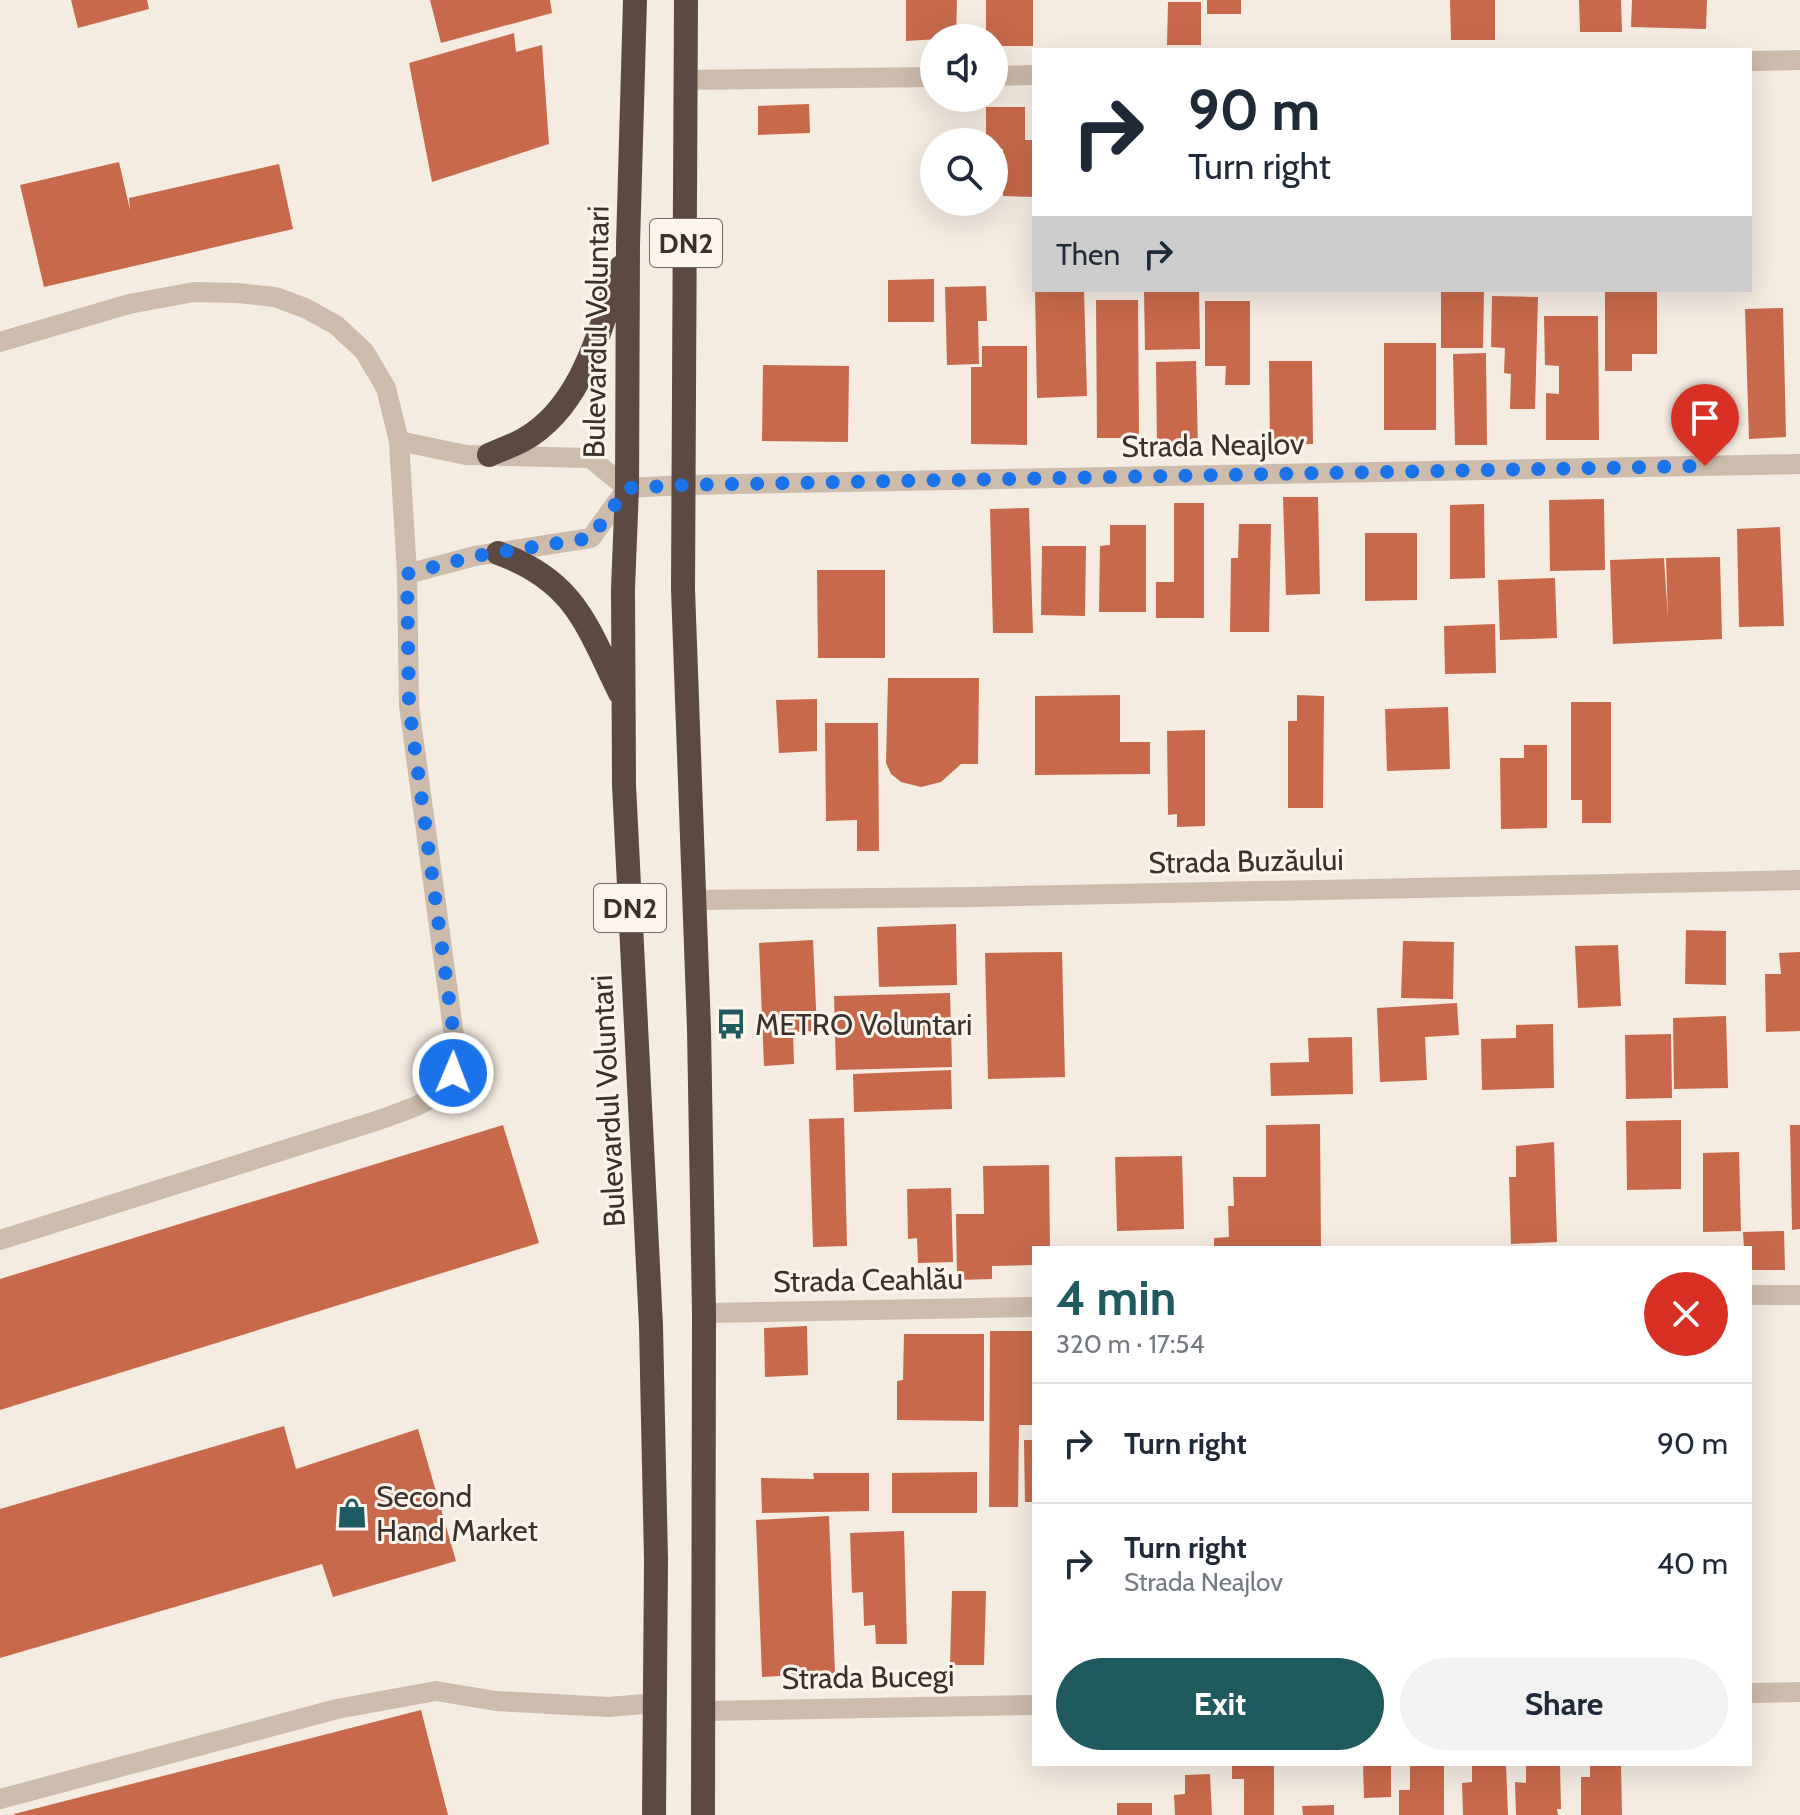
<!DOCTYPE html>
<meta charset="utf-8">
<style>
body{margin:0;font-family:Cabin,sans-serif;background:#f2f2f3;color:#1f2937;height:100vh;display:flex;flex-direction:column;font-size:30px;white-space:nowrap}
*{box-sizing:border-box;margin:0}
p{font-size:26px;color:#747a83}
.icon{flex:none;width:44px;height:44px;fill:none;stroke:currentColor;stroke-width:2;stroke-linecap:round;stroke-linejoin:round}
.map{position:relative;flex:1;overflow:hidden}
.sheet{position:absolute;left:1032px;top:1246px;width:720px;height:520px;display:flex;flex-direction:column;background:#fff;border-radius:0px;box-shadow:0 8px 32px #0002}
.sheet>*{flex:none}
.top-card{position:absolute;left:1032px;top:48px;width:720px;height:244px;border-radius:0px;box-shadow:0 8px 32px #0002;background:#fff;color:#1f2937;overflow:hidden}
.buttons{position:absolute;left:920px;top:24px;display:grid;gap:16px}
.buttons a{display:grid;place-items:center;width:88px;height:88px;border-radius:50%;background:#fff;box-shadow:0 8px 32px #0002;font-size:40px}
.pin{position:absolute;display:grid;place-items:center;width:68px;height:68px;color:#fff;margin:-82px -34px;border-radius:50% 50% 50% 0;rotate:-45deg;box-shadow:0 0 8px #0007}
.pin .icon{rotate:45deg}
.me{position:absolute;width:88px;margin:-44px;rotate:1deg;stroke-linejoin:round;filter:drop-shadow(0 0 6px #0008)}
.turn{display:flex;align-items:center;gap:28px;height:168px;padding:0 24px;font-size:36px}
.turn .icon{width:104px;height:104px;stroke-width:2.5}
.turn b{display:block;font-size:56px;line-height:68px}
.then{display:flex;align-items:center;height:76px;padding:0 24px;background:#0003;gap:16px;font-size:30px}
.round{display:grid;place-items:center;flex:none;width:84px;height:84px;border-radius:42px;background:#f2f2f3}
.overview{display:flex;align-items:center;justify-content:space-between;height:136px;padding:0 24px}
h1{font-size:48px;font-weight:800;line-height:60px;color:#1f5a5e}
.action{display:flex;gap:16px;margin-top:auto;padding:16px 24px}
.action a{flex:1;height:92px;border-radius:48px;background:#1f5a5e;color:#fff;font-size:32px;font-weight:800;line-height:92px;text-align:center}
.action a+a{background:#f2f2f3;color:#1f2937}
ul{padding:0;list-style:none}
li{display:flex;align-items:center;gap:24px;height:120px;padding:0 24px;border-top:2px solid #e0e1e3}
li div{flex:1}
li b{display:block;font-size:30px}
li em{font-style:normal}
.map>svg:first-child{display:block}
.building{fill:#c8694b}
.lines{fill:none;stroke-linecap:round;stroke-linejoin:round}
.lane{stroke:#cdbbac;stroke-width:20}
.street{stroke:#cdbbac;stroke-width:20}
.highway{stroke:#5c4a42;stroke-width:24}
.route{stroke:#1a73e8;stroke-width:14;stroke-dasharray:0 25.2}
.labels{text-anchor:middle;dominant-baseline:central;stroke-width:6;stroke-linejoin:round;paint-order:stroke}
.shield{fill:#fbf5ee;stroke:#756b66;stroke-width:2}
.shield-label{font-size:28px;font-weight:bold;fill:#3b302b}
.street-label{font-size:30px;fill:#3b302b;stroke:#fbf5ee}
.poi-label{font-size:30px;fill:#3b302b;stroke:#fbf5ee;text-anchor:start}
</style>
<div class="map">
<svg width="1800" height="1815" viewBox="0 0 1800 1815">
<rect width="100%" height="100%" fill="#f4ebe1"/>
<path class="building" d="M 71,0 L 147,0 L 149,9 L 78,28 Z
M 430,0 L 550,0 L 552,13 L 441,43 Z
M 906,0 L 957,0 L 956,38 L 906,41 Z
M 986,0 L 1033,0 L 1033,46 L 994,46 L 994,38 L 986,38 Z
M 1207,0 L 1241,0 L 1241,14 L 1207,14 Z
M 1450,0 L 1495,0 L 1495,40 L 1451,40 Z
M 1579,0 L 1621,0 L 1622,32 L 1580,32 Z
M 1632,0 L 1707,0 L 1706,29 L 1631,27 Z
M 1168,2 L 1201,2 L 1201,45 L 1167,45 Z
M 514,33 L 516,52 L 542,45 L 549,144 L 432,182 L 409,63 Z
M 809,104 L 810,133 L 758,135 L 758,106 Z
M 986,107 L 1025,107 L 1025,140 L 1034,140 L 1034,197 L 1003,196 L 1003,149 L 994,149 L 994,142 L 986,142 Z
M 119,162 L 130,210 L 129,198 L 279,164 L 293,229 L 44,287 L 20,185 Z
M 934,279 L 934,322 L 888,322 L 888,280 Z
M 986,286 L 987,321 L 978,321 L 979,364 L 947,365 L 945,287 Z
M 1035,290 L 1084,290 L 1087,396 L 1037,398 Z
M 1144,290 L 1199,290 L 1200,349 L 1145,350 Z
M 1441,290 L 1484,290 L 1483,348 L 1441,348 Z
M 1605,290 L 1657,290 L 1657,354 L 1632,354 L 1632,371 L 1605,371 Z
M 1492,296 L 1538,297 L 1535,409 L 1510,409 L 1511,374 L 1504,373 L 1505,348 L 1491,347 Z
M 1096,300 L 1138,300 L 1139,438 L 1097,438 Z
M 1205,301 L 1250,301 L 1250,385 L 1225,385 L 1226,366 L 1205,366 Z
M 1783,308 L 1786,437 L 1749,439 L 1745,309 Z
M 1544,316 L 1598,316 L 1599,440 L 1546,440 L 1546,393 L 1559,394 L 1559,366 L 1545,365 Z
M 1384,343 L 1436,343 L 1436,430 L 1384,430 Z
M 982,346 L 1027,346 L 1027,445 L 971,444 L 971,367 L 982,367 Z
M 1486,353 L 1487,445 L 1455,445 L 1453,354 Z
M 1196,361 L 1198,448 L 1157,449 L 1156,362 Z
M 1269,361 L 1312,361 L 1313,444 L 1270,445 Z
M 763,365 L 849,366 L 848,442 L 762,441 Z
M 1283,497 L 1318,497 L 1320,594 L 1286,595 Z
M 1604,499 L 1605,570 L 1550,571 L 1549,500 Z
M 1174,503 L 1204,503 L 1204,618 L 1156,618 L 1156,582 L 1174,582 Z
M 1484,504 L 1485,578 L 1450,579 L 1450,505 Z
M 1029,508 L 1033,633 L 993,633 L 990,509 Z
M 1239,524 L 1271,524 L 1269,632 L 1230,632 L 1231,558 L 1238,558 Z
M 1110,525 L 1146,525 L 1146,612 L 1099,612 L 1100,546 L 1110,545 Z
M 1780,527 L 1784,626 L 1739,627 L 1737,529 Z
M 1365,533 L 1417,533 L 1417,600 L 1365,601 Z
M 1042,546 L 1086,546 L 1085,616 L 1041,615 Z
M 1720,557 L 1722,639 L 1613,644 L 1610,560 L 1664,558 L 1668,619 L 1666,558 Z
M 817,570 L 885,570 L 885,658 L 818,658 Z
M 1555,578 L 1557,638 L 1500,640 L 1498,580 Z
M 1495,624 L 1496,673 L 1445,674 L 1444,626 Z
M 888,678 L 979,678 L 978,764 L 961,764 L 941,782 L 921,787 L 901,782 L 891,774 L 886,763 Z
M 1120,695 L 1120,742 L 1150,742 L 1150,774 L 1035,775 L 1035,696 Z
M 1297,695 L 1324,696 L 1323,808 L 1288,808 L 1288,721 L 1297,721 Z
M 817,699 L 817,751 L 779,753 L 776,700 Z
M 1571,702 L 1611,702 L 1611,823 L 1582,823 L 1582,800 L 1571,800 Z
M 1448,707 L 1450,769 L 1387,771 L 1385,709 Z
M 825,723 L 878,723 L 879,851 L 857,851 L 857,820 L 826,821 Z
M 1205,730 L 1205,826 L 1177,827 L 1177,814 L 1168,815 L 1167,731 Z
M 1524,745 L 1547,745 L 1547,828 L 1501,829 L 1500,758 L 1524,758 Z
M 956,924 L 957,985 L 879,987 L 877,927 Z
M 1686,930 L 1726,931 L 1726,985 L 1685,984 Z
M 813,940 L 817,1031 L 793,1032 L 794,1064 L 764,1066 L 759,943 Z
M 1403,941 L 1454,942 L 1453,999 L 1401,998 Z
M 1618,945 L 1621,1006 L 1578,1008 L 1575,946 Z
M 1062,952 L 1065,1077 L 988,1079 L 985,953 Z
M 1800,952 L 1800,1031 L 1766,1032 L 1765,974 L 1781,974 L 1779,953 Z
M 950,993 L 952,1067 L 836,1070 L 834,996 Z
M 1457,1003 L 1459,1035 L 1425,1037 L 1427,1080 L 1380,1082 L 1377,1008 Z
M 1726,1016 L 1728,1088 L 1674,1089 L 1673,1018 Z
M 1553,1024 L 1554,1088 L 1482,1090 L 1481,1039 L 1516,1038 L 1516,1025 Z
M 1671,1034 L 1672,1098 L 1626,1099 L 1625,1035 Z
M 1352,1037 L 1353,1094 L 1271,1096 L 1270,1063 L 1309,1062 L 1308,1038 Z
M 951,1070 L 952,1109 L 854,1112 L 853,1074 Z
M 844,1118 L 847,1246 L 813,1247 L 809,1119 Z
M 1681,1120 L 1681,1189 L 1627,1190 L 1626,1121 Z
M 1320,1124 L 1321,1248 L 1214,1248 L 1214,1238 L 1229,1237 L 1228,1206 L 1234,1206 L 1233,1177 L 1266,1177 L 1266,1125 Z
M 503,1125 L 539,1243 L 0,1410 L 0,1279 Z
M 1790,1125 L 1800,1125 L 1800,1229 L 1792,1230 Z
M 1554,1142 L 1557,1242 L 1511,1244 L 1509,1177 L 1516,1177 L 1516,1146 Z
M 1739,1152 L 1741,1231 L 1703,1232 L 1703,1153 Z
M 1182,1156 L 1184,1229 L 1117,1231 L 1115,1157 Z
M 1049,1165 L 1050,1248 L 1034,1248 L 1034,1265 L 992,1266 L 992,1279 L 957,1280 L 956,1214 L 984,1214 L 983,1166 Z
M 951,1188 L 953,1262 L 918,1263 L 917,1238 L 908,1239 L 907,1189 Z
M 1784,1231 L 1785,1270 L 1750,1270 L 1750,1248 L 1744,1248 L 1743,1232 Z
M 807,1326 L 808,1375 L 765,1377 L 764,1328 Z
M 990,1331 L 1034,1331 L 1034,1425 L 1019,1425 L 1018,1507 L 989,1507 Z
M 904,1334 L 984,1334 L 984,1421 L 897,1420 L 897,1381 L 903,1380 Z
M 284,1426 L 296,1469 L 418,1429 L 456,1561 L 333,1597 L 322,1564 L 0,1658 L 0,1509 Z
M 1024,1440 L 1034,1440 L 1034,1502 L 1025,1502 Z
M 977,1472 L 977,1513 L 892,1513 L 892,1473 Z
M 813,1473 L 869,1473 L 869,1511 L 762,1513 L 761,1478 L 814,1479 Z
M 829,1516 L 835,1673 L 762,1677 L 756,1520 Z
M 904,1531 L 907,1644 L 876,1644 L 875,1625 L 864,1626 L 863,1592 L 852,1593 L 850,1533 Z
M 952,1591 L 986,1591 L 984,1665 L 950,1665 Z
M 421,1710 L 448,1815 L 14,1815 L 14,1814 Z
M 1232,1764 L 1274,1764 L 1274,1815 L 1244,1815 L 1244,1779 L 1232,1779 Z
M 1363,1764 L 1391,1764 L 1391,1797 L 1364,1798 Z
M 1410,1764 L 1444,1764 L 1444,1815 L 1399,1815 L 1399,1790 L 1410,1790 Z
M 1472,1764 L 1506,1764 L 1508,1815 L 1463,1815 L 1462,1783 L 1472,1782 Z
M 1526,1764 L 1560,1764 L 1561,1809 L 1557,1809 L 1558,1815 L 1516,1815 L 1515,1782 L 1526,1783 Z
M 1590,1764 L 1621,1764 L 1622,1815 L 1581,1815 L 1581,1777 L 1590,1777 Z
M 1210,1774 L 1212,1815 L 1175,1815 L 1174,1795 L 1185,1794 L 1185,1775 Z
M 1117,1803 L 1152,1803 L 1152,1815 L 1117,1815 Z
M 1334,1805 L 1334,1815 L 1303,1815 L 1302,1806 Z"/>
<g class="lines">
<path class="lane" d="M 0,342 L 129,304 L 194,292 L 238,293 L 275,297 L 305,308 L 336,325 L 364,351 L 386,388 L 399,441 L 407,574 L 409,706 L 456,1051 C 449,1101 421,1104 379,1120 L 0,1240
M 399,441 L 466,455 L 590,458 L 627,488 L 591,538 L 475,556 L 407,574
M 0,1799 L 337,1709 L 436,1691 L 496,1701 L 609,1707 L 655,1703"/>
<path class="street" d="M 1750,61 L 1800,60
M 994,76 L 1034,75
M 687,80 L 934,77
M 627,488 L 684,485 L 1800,464
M 694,900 L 973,897 L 1800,880
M 1750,1295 L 1800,1295
M 704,1313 L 1034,1307
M 1750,1693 L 1800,1692
M 704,1711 L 1034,1705"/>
<path class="highway" d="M 635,0 L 628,245 L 627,488 L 623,589 L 624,785 L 651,1326 L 656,1560 L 654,1815
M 686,0 L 683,589 L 699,1029 L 704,1313 L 703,1815
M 489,455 C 500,450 512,446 523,440 C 584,406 600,327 621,267
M 498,553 C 575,581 586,624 620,693"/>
</g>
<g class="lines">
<path class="route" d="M 453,1073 L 456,1051 L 409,706 L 407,574 L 475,556 L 591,538 L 627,488 L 684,485 L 1705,466"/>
</g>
<defs>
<g id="bus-bare" transform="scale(2.4)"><path d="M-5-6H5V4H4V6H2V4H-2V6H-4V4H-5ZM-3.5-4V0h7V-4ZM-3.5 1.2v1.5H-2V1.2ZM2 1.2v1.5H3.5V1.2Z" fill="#1f5a5e" stroke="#fbf5ee" stroke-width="2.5" paint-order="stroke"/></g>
<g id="shop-bare" transform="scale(2.4)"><path d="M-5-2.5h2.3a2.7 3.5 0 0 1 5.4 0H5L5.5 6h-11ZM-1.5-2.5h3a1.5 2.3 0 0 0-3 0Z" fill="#1f5a5e" stroke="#fbf5ee" stroke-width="2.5" paint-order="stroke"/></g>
</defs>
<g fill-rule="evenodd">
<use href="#bus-bare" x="731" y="1024"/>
<use href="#shop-bare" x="352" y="1513"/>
</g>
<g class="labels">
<g class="shield">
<rect x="650" y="219" width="72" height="48" rx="6"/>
<rect x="594" y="884" width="72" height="48" rx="6"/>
</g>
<g class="shield-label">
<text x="686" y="243">DN2</text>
<text x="630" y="908">DN2</text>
</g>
<g class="street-label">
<text transform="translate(596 332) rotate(-89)">Bulevardul Voluntari</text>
<text transform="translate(1213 445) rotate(-1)">Strada Neajlov</text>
<text transform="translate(1246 861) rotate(-1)">Strada Buzăului</text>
<text transform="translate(608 1101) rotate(-93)">Bulevardul Voluntari</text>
<text transform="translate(868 1280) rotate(-1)">Strada Ceahlău</text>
<text transform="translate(868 1677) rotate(-1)">Strada Bucegi</text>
</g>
<g class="poi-label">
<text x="755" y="1024">METRO Voluntari</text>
<text x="376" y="1496">Second<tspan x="376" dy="34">Hand Market</tspan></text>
</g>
</g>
</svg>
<div class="buttons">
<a><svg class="icon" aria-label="sound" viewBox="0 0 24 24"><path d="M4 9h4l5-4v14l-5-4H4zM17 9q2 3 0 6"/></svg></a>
<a><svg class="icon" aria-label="search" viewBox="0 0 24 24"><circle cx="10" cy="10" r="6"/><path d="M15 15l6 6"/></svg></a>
</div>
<div class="pin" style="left:1705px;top:466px;background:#d93025"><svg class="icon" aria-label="arrive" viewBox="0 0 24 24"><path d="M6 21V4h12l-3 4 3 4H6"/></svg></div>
<svg class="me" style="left:453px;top:1073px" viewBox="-20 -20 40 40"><circle r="17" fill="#1a73e8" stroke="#fff" stroke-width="3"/><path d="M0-11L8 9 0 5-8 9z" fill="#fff"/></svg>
<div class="top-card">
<div class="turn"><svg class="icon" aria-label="right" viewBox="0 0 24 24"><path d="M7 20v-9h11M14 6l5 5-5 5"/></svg><div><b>90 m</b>Turn right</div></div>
<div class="then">Then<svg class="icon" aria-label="right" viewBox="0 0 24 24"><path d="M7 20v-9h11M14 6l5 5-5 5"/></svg></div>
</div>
<section class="sheet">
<div class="overview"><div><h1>4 min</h1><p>320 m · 17:54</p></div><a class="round" style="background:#d93025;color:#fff"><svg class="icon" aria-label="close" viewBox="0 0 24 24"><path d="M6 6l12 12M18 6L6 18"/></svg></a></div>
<ul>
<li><svg class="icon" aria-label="right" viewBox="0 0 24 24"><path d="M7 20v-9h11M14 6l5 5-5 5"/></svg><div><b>Turn right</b></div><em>90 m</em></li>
<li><svg class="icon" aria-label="right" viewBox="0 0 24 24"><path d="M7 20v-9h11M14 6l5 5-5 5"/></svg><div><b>Turn right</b><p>Strada Neajlov</p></div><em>40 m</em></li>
</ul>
<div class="action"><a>Exit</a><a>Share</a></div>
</section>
</div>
